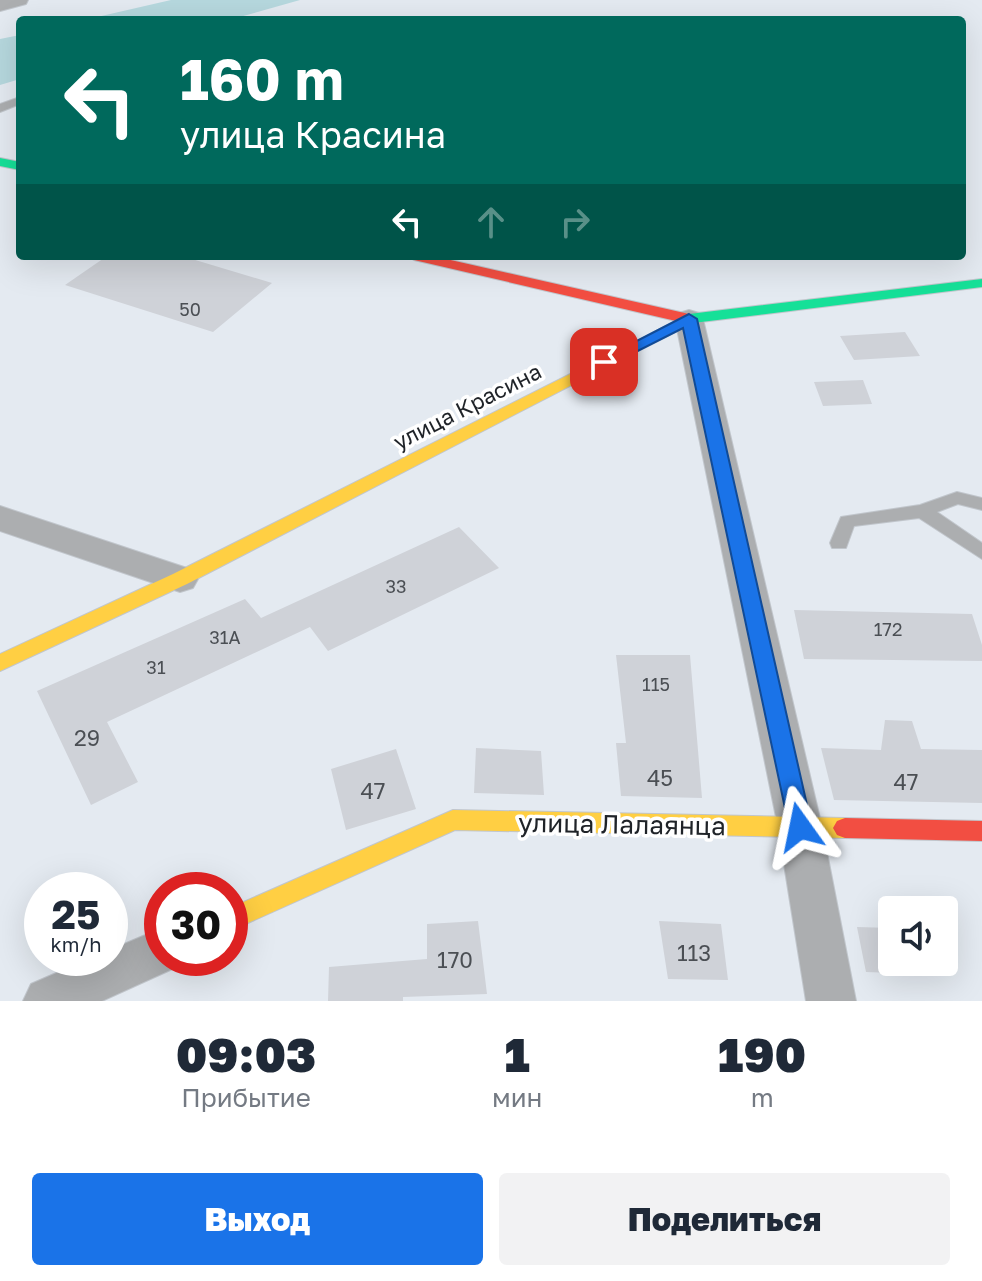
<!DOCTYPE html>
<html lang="ru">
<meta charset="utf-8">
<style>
body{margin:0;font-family:"Golos Text",sans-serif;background:#f2f2f3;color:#1f2937;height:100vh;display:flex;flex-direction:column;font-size:30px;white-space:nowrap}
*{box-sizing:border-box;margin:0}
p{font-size:26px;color:#747a83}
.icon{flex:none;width:44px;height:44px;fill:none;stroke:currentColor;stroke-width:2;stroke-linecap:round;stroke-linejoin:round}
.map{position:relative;height:1001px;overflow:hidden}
.drawer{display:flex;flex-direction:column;background:#fff;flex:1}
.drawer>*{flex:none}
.top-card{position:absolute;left:16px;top:16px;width:950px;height:244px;border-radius:8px;box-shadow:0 8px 32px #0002;background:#00695c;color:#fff;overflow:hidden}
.controls{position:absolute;left:878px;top:896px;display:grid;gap:16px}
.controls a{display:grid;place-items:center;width:80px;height:80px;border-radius:8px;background:#fff;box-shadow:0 8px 32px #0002;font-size:40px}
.speed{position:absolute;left:24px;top:872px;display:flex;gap:16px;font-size:40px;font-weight:700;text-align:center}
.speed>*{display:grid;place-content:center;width:104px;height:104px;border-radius:50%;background:#fff;box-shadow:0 8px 32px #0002;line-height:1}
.speed small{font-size:20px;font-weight:400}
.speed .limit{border:12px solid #d22;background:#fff;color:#111}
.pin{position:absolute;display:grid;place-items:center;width:68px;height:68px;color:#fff;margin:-34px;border-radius:16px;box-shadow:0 4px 12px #0006}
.me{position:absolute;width:88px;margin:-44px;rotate:348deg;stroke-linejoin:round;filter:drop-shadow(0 0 6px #0008)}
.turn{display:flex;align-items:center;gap:28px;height:168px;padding:0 32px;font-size:36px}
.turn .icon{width:104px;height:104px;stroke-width:2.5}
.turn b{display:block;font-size:56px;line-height:68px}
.lanes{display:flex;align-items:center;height:76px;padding:0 32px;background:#0003;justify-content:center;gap:40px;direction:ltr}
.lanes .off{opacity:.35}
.eta{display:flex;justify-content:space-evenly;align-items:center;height:136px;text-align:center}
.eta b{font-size:48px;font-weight:800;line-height:56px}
.button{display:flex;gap:16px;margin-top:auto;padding:16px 32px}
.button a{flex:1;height:92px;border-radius:8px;background:#1a73e8;color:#fff;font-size:32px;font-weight:800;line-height:92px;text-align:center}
.button a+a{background:#f2f2f3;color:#1f2937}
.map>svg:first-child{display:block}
.water{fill:#b6d8de}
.building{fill:#cfd2d8}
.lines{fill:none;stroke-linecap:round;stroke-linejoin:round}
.lane-casing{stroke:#c1c6cc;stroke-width:2}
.street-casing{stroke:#c1c6cc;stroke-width:2}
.fast-casing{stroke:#c1c6cc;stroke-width:2}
.slow-casing{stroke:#c1c6cc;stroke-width:2}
.jam-casing{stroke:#c1c6cc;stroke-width:2}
.lane{fill:#acaeb0;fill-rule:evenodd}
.street{fill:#acaeb0;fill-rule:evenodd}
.fast{fill:#16e098;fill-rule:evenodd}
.slow{fill:#ffcf43;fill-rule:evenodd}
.jam{fill:#f24e42;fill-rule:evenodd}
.route{fill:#1a73e8;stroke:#114b97;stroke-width:2}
.labels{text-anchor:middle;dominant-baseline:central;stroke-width:7;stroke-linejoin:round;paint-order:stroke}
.number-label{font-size:18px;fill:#4b4f54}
.street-label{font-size:22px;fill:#1f2328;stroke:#fff}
.near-number-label{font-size:22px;fill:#4b4f54}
.near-street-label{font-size:26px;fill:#1f2328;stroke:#fff}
</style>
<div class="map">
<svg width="982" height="1001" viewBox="0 0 982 1001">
<rect width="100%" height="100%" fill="#e4eaf1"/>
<path class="water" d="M 171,0 L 300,0 L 229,20 L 84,20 Z
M 20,35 L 20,79 L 0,85 L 0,39 Z"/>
<path class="building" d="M 107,256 L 182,256 L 272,283 L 213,332 L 65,285 Z
M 905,332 L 920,356 L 854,360 L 840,336 Z
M 863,380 L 872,404 L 823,406 L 814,382 Z
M 459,527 L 499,568 L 328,651 L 310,627 L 107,722 L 138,782 L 91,805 L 37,691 L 245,599 L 261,618 Z
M 794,610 L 972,614 L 982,645 L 982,661 L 804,659 Z
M 616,655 L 690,655 L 702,798 L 621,796 L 616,743 L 626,743 Z
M 885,720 L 912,721 L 921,749 L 982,750 L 982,803 L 834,800 L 821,748 L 881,750 Z
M 476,748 L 541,751 L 544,795 L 474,793 Z
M 396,749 L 416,809 L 346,830 L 331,769 Z
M 478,921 L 487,994 L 403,997 L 403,1001 L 328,1001 L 329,967 L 427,959 L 427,924 Z
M 659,921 L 721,924 L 728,980 L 668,979 Z
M 857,927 L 892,928 L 892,973 L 866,972 Z"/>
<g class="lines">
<g class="lane-casing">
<path id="lane" d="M 20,97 L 20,104 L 0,112 L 0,104 Z
M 957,492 L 982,498 L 982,510 L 958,504 L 937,512 L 982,543 L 982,559 L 919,518 L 854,526 L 846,548 L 832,548 L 830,543 L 841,517 L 920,505 Z"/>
</g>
<g class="street-casing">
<path id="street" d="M 0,0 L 28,0 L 26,4 L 0,11 Z
M 689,310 L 699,313 L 703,319 L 822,827 L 856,1001 L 806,1001 L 778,827 L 675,319 L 679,313 Z
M 0,506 L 193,570 L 198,579 L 193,588 L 180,592 L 0,531 Z
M 162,928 L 162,958 L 182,958 L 179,966 L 102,1001 L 23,1001 L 31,984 L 91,958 L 110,958 L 110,950 Z"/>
</g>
<g class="fast-casing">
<path id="fast" d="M 0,158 L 20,162 L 20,170 L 0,166 Z
M 982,279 L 982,287 L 693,323 L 622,359 L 610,359 L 608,356 L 689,314 Z"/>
</g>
<g class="slow-casing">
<path id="slow" d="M 616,351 L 622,353 L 624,356 L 622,359 L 187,584 L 0,671 L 0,654 L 173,574 Z
M 453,810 L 845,818 L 853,821 L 857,828 L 853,835 L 845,838 L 455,830 L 230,931 L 230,908 Z"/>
</g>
<g class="jam-casing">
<path id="jam" d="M 407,256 L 433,256 L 689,314 L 697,319 L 689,324 L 414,260 Z
M 845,818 L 982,821 L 982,841 L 845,838 L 837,835 L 833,828 L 837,821 Z"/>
</g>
<use href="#lane" class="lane"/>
<use href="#street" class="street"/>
<use href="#fast" class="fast"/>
<use href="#slow" class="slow"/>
<use href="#jam" class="jam"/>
</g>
<path class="route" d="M 689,314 L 697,319 L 812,827 L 809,835 L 800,838 L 792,835 L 789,827 L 683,328 L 610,365 L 599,365 L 596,362 Z"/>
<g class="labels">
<g class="number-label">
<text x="190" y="309">50</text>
<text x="396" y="586">33</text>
<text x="888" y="629">172</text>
<text x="225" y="637">31А</text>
<text x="156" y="667">31</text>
<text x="656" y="684">115</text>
</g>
<g class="street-label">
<text transform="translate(467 406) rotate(-27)">улица Красина</text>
</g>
<g class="near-number-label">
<text x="87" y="737">29</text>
<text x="660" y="777">45</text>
<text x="906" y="781">47</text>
<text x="373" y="790">47</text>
<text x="694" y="952">113</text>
<text x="455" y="959">170</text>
</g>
<g class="near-street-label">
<text transform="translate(622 824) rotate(1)">улица Лалаянца</text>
</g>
</g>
</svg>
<div class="controls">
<a><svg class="icon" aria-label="sound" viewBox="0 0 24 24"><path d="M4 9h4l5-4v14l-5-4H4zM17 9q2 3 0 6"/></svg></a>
</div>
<div class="speed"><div>25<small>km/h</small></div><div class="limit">30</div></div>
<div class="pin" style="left:604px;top:362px;background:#d93025"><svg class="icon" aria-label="arrive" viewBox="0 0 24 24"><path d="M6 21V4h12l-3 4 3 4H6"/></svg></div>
<svg class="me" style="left:800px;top:827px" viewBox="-20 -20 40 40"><path d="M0-17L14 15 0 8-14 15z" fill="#1a73e8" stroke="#fff" stroke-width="4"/></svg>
<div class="top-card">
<div class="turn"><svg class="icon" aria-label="left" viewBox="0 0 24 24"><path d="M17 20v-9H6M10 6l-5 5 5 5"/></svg><div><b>160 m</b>улица Красина</div></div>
<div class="lanes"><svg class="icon" aria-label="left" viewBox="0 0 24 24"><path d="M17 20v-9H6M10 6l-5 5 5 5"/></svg><svg class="icon off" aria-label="ahead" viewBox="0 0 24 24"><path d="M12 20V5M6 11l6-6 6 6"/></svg><svg class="icon off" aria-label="right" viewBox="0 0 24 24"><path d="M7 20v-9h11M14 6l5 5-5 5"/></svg></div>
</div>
</div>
<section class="drawer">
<div class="eta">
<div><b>09:03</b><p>Прибытие</p></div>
<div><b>1</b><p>мин</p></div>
<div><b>190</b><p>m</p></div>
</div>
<div class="button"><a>Выход</a><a>Поделиться</a></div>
</section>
